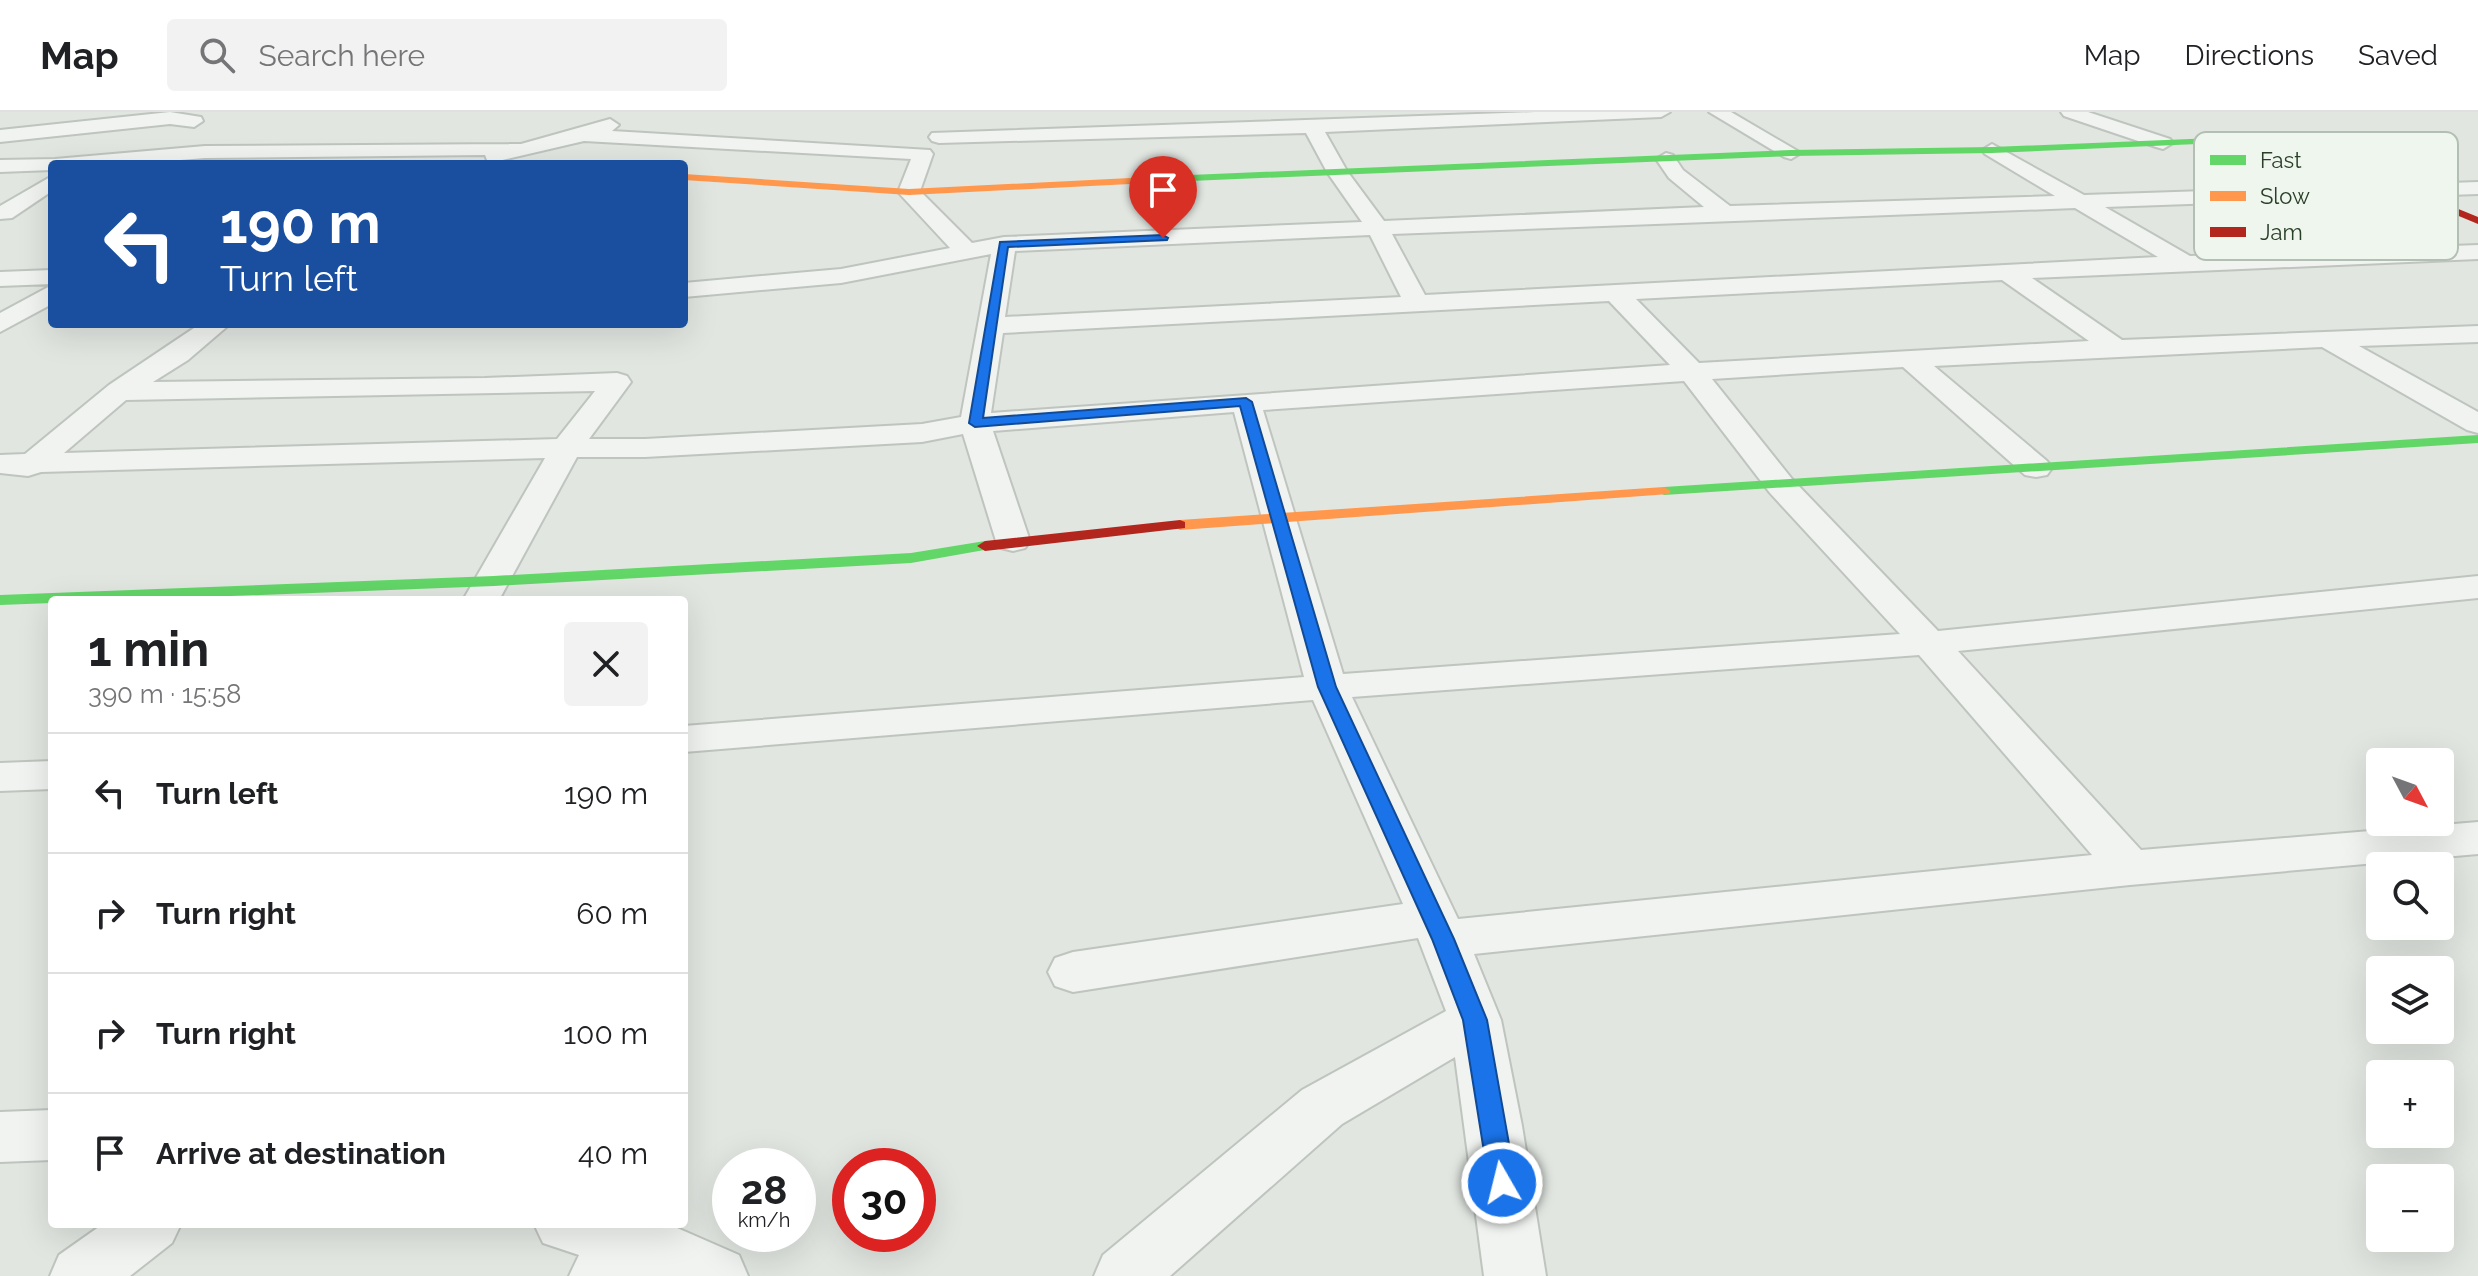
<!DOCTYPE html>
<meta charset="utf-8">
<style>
body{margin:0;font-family:Raleway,sans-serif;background:#f2f2f2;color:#202124;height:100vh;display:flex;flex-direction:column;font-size:30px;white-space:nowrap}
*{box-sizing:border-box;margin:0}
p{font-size:26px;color:#757577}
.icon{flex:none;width:44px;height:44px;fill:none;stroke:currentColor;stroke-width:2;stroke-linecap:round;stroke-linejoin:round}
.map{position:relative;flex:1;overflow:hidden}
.sheet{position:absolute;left:48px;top:484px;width:640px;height:632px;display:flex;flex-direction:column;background:#fff;border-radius:8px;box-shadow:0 8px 32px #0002}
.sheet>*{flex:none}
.banner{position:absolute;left:48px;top:48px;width:640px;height:168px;border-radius:8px;box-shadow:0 8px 32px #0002;background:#1a4fa0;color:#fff;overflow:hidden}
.needle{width:52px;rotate:131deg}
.buttons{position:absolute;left:2366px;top:636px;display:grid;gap:16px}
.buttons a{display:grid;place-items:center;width:88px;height:88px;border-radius:8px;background:#fff;box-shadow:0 8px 32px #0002;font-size:40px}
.speed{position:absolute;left:712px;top:1036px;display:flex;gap:16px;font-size:40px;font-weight:700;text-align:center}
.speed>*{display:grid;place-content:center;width:104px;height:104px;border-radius:50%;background:#fff;box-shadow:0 8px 32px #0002;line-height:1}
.speed small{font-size:20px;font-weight:400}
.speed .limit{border:12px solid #d22;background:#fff;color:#111}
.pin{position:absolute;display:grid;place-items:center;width:68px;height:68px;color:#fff;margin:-82px -34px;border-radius:50% 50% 50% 0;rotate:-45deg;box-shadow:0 0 8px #0007}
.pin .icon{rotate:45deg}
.me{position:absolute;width:88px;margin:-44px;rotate:352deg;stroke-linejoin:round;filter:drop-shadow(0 0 6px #0008)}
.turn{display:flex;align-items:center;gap:28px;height:168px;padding:0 40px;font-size:36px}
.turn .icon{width:104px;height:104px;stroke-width:2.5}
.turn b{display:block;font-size:56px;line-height:68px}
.round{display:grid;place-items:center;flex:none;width:84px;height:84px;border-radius:8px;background:#f2f2f2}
.head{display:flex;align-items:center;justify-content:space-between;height:136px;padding:0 40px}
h1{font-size:48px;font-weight:700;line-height:60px}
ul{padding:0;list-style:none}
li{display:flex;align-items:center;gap:24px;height:120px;padding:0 40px;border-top:2px solid #e0e0e0}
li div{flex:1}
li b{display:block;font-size:30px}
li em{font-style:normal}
header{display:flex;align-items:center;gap:48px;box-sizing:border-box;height:112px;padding:0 40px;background:#fff;border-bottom:2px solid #e0e0e0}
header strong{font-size:38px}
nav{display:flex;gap:44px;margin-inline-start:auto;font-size:28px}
.search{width:560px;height:72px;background:#f2f2f2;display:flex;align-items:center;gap:20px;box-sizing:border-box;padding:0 28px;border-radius:8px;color:#757577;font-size:30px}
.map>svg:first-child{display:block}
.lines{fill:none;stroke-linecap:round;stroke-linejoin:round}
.street-casing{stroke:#bfc4bf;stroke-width:4}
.street{fill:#f0f3f0;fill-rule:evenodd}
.fast{fill:#63d668;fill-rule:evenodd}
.slow{fill:#ff974d;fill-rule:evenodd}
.jam{fill:#b3261e;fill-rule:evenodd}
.route{fill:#1a73e8;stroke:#114b97;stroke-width:2}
.key{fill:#eff6ee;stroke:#b4bfb3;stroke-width:2}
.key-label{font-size:22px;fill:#2a3f28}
</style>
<header>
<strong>Map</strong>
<div class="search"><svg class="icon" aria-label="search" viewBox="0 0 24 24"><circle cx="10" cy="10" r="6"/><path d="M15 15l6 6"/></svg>Search here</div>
<nav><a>Map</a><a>Directions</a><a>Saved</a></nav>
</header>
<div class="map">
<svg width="2478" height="1164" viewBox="0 0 2478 1164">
<rect width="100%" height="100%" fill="#e1e6e1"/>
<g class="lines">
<g class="street-casing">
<path id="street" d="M 170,0 L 201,5 L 203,9 L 194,15 L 170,12 L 0,30 L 0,18 Z
M 1535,0 L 1670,0 L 1661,5 L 1325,20 L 1347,59 L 1384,109 L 1704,95 L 1669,66 L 1656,47 L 1666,41 L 1673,43 L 1683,58 L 1730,94 L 2055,84 L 1985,42 L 1982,38 L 1992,32 L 2084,83 L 2478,70 L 2478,82 L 2105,95 L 2190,144 L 2478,133 L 2478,147 L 2032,166 L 2122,228 L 2478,214 L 2478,230 L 2359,234 L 2478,300 L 2478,321 L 2467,318 L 2322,235 L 1934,254 L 2047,349 L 2052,356 L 2047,363 L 2036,365 L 2025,363 L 1903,255 L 1712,267 L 1792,367 L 1938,519 L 2478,464 L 2478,486 L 1958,539 L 2141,738 L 2478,710 L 2478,742 L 2130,773 L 1474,842 L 1501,908 L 1522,1014 L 1546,1164 L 1484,1164 L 1455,945 L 1342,1012 L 1170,1164 L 1094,1164 L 1103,1143 L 1302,978 L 1446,899 L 1418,826 L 1073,880 L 1055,874 L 1048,860 L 1055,846 L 1073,840 L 1403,792 L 1313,588 L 684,640 L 684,614 L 1304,565 L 1234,300 L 993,319 L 1030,429 L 1025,436 L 1013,439 L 1001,436 L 996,429 L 963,322 L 922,330 L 645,345 L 577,345 L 499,488 L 463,488 L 545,346 L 41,360 L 28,364 L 0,361 L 0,343 L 25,342 L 109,273 L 200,212 L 230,212 L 188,248 L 153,270 L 485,266 L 617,261 L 627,264 L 631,270 L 589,327 L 645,327 L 922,312 L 961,305 L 991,142 L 841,171 L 684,185 L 684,171 L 841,157 L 950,136 L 898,80 L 911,47 L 584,29 L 494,50 L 487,48 L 485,43 L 205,46 L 132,52 L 52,52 L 52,58 L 0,60 L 0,48 L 55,47 L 205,34 L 521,32 L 610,7 L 619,13 L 612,19 L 930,38 L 933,42 L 920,79 L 972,131 L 1004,125 L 1362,110 L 1327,60 L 1306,21 L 939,31 L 932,29 L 929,25 L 932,21 ZM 2075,96 L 2158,145 L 1425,183 L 1392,122 ZM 1370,123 L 1401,185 L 1005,205 L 1015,139 ZM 2002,168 L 2089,229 L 1699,251 L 1636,187 ZM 1609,189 L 1670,253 L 991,301 L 1003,221 ZM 1684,269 L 1770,381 L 1900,522 L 1343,562 L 1263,298 ZM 595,279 L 557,327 L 64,341 L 126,288 ZM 1919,543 L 2092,743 L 1458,807 L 1352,585 Z
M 1709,0 L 1731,0 L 1801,41 L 1791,47 L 1784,45 Z
M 2061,0 L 2088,0 L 2170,27 L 2173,31 L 2163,37 L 2156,35 L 2064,4 Z
M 52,64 L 52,79 L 12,106 L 0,107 L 0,94 Z
M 52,158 L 52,172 L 0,174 L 0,160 Z
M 52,173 L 52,192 L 0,220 L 0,201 Z
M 52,649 L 52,677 L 0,679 L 0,651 Z
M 52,998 L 52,1048 L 0,1050 L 0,1000 Z
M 103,1112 L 181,1112 L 172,1131 L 130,1164 L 50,1164 L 59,1143 Z
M 534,1112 L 668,1112 L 739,1143 L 748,1164 L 569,1164 L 579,1143 L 543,1131 Z"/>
</g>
<use href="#street" class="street"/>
<path class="fast" d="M 2263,24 L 2266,29 L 1992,41 L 1791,44 L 1190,69 L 1185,66 L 1190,63 L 1791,38 L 1992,35 Z
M 2478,323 L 2478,331 L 1664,383 L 1657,379 L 1664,375 Z
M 985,429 L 990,431 L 993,434 L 990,437 L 911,451 L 494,474 L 127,488 L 52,488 L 52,491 L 0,493 L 0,483 L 494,464 L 911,441 Z"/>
<path class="slow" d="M 684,62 L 909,77 L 1190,63 L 1195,66 L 1190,69 L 909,83 L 684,68 Z
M 1664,375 L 1671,379 L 1669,382 L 1180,418 L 1172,413 L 1180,408 Z"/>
<path class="jam" d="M 2263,24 L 2317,32 L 2407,76 L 2478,105 L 2478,112 L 2401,80 L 2312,36 L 2260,29 Z
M 1180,408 L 1185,410 L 1185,416 L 985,439 L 977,434 L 985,429 Z"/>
</g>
<path class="route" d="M 1163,123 L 1168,126 L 1167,128 L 1008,135 L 983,306 L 1246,286 L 1252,290 L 1336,575 L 1454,827 L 1487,908 L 1516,1071 L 1512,1079 L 1502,1083 L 1493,1079 L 1489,1071 L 1463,908 L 1432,827 L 1318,575 L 1240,294 L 975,315 L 969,311 L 1000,130 Z"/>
<rect x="2194" y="20" width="264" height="128" rx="12" class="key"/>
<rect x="2210" y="43" width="36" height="10" fill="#63d668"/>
<rect x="2210" y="79" width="36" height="10" fill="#ff974d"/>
<rect x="2210" y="115" width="36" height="10" fill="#b3261e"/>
<g class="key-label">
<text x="2260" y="56">Fast</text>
<text x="2260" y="92">Slow</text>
<text x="2260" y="128">Jam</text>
</g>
</svg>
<div class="buttons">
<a><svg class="needle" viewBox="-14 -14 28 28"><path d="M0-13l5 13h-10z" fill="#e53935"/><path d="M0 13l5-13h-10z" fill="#757577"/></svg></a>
<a><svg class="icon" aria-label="search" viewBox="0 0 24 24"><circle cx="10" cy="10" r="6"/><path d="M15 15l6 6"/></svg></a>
<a><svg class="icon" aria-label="layers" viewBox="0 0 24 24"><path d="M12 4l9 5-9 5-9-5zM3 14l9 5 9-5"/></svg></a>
<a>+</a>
<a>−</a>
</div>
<div class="speed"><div>28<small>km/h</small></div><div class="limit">30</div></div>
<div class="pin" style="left:1163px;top:126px;background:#d93025"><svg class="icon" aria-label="arrive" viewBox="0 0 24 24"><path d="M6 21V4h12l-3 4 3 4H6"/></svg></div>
<svg class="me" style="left:1502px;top:1071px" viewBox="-20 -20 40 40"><circle r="17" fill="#1a73e8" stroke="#fff" stroke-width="3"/><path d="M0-11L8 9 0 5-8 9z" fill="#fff"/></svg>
<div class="banner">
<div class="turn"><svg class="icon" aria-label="left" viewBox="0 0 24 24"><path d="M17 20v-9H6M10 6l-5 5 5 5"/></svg><div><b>190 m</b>Turn left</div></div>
</div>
<section class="sheet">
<div class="head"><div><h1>1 min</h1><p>390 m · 15:58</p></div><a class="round"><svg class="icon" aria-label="close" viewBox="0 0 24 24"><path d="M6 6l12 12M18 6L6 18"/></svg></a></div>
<ul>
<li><svg class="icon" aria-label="left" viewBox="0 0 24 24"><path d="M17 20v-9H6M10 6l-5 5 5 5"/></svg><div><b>Turn left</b></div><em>190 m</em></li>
<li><svg class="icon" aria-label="right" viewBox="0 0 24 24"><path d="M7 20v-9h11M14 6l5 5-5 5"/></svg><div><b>Turn right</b></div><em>60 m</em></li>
<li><svg class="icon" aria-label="right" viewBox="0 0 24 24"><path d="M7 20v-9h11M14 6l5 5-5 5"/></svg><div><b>Turn right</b></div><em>100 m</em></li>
<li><svg class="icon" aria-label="arrive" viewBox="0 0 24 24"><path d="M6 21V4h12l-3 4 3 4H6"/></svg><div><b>Arrive at destination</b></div><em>40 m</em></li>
</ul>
</section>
</div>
